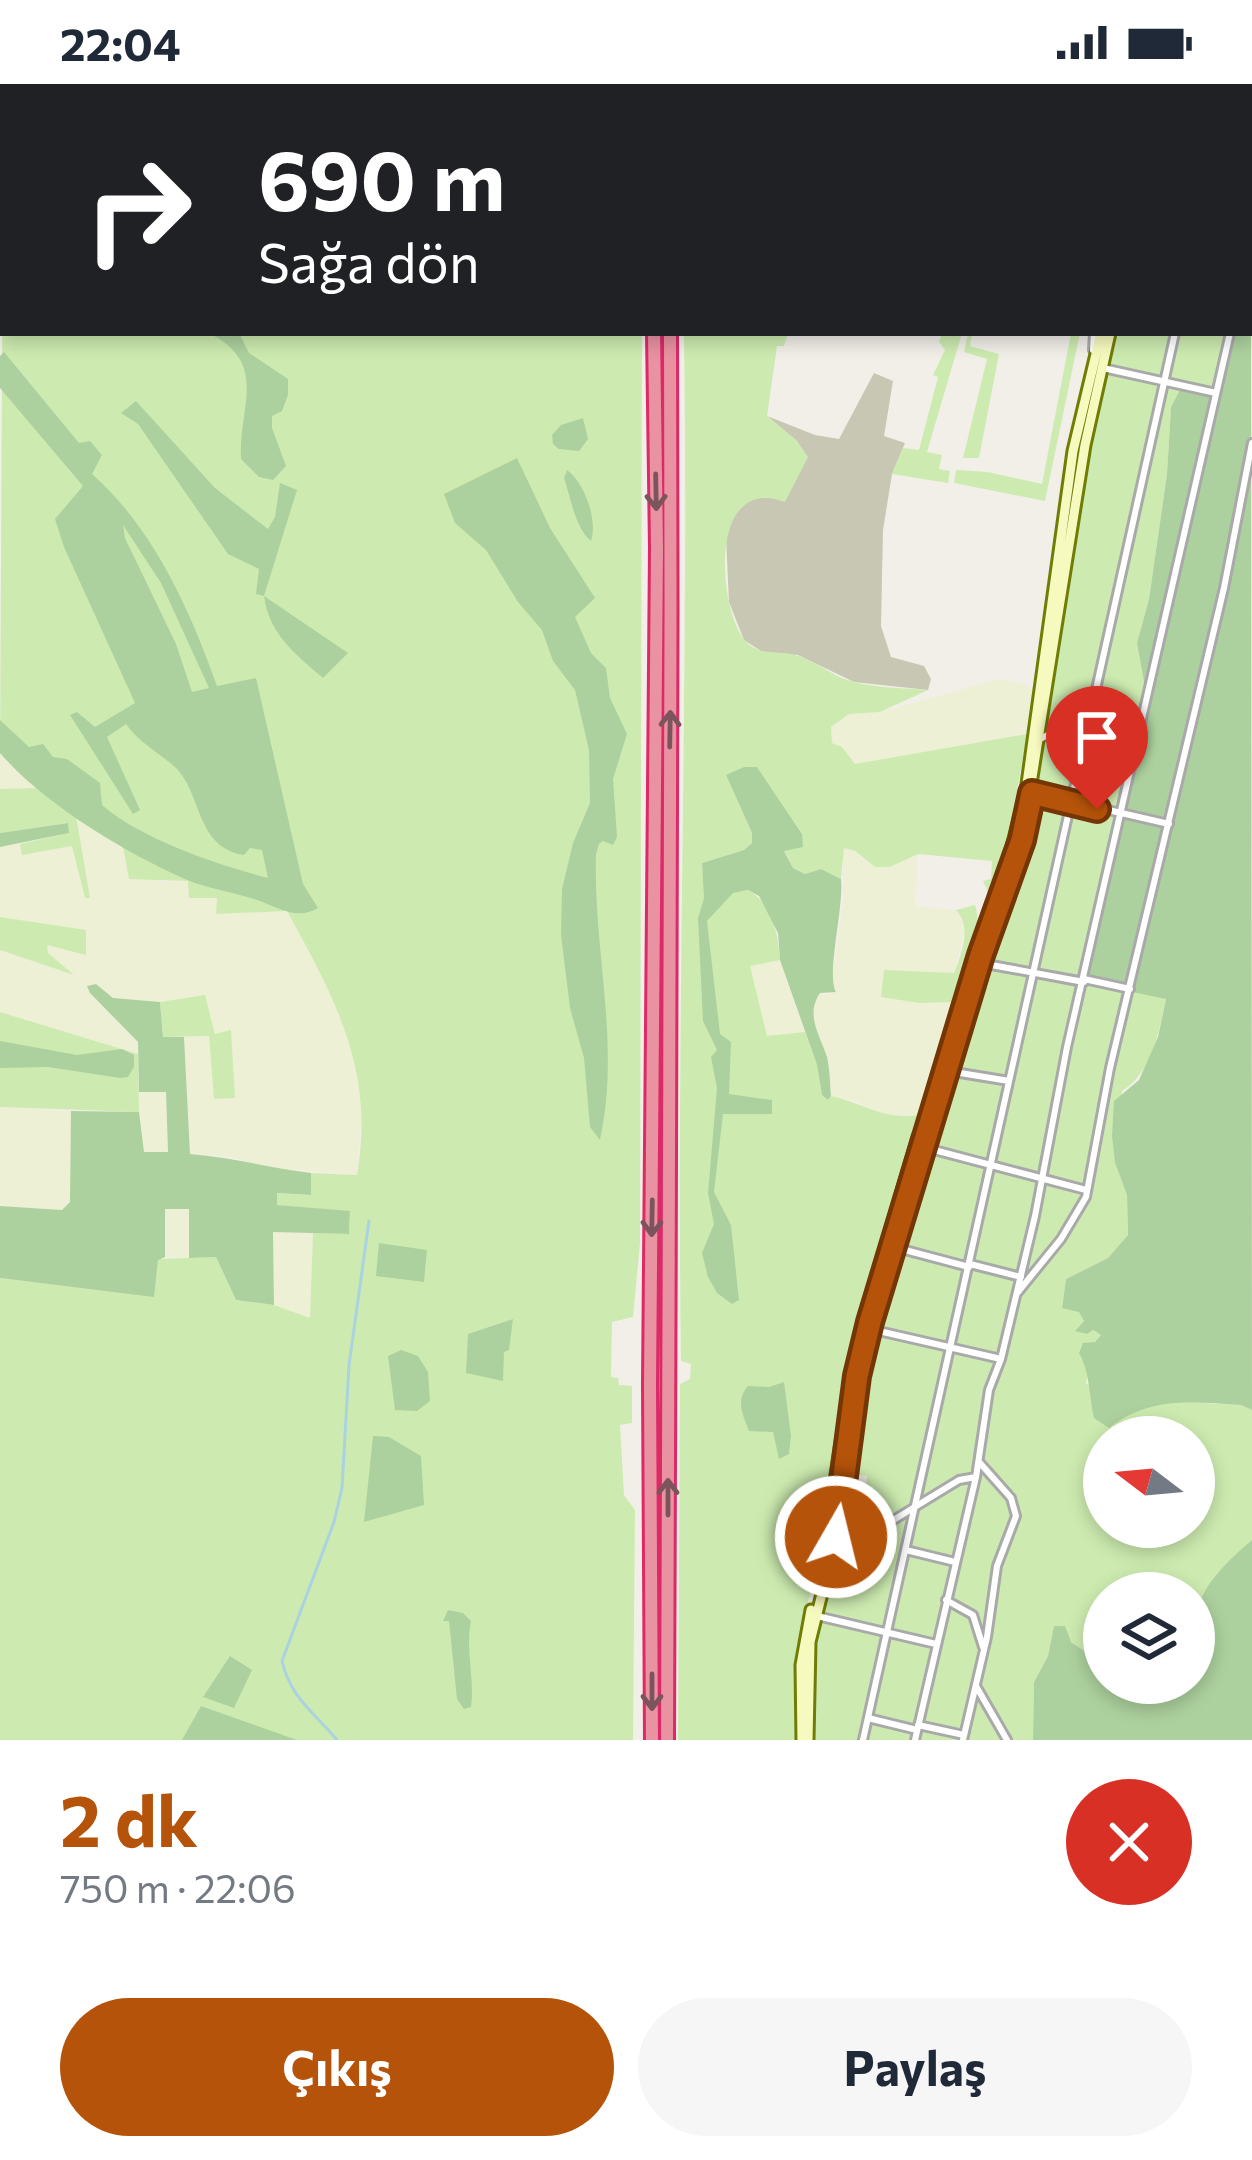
<!DOCTYPE html>
<html lang="tr">
<meta charset="utf-8">
<style>
body{margin:0;font-family:Commissioner,sans-serif;background:#f6f6f7;color:#1f2937;height:100vh;display:flex;flex-direction:column;font-size:45px;white-space:nowrap}
*{box-sizing:border-box;margin:0}
p{font-size:39px;color:#747a83}
.icon{flex:none;width:66px;height:66px;fill:none;stroke:currentColor;stroke-width:2;stroke-linecap:round;stroke-linejoin:round}
.map{position:relative;height:1656px;overflow:hidden}
.sheet{display:flex;flex-direction:column;background:#fff;flex:1}
.sheet>*{flex:none}
.guide{position:absolute;left:0px;top:0px;width:1254px;height:252px;box-shadow:0 6px 18px #0003;background:#202124;color:#fff;overflow:hidden}
.needle{width:78px;rotate:286deg}
.fabs{position:absolute;left:1083px;top:1332px;display:grid;gap:24px}
.fabs a{display:grid;place-items:center;width:132px;height:132px;border-radius:50%;background:#fff;box-shadow:0 6px 18px #0003;font-size:60px}
.pin{position:absolute;display:grid;place-items:center;width:102px;height:102px;color:#fff;margin:-123px -51px;border-radius:50% 50% 50% 0;rotate:-45deg;box-shadow:0 0 12px #0007}
.pin .icon{rotate:45deg}
.me{position:absolute;width:132px;margin:-66px;rotate:8deg;stroke-linejoin:round;filter:drop-shadow(0 0 9px #0008)}
.turn{display:flex;align-items:center;gap:42px;height:252px;padding:0 60px;font-size:54px}
.turn .icon{width:156px;height:156px;stroke-width:2.5}
.turn b{display:block;font-size:84px;line-height:102px}
.round{display:grid;place-items:center;flex:none;width:126px;height:126px;border-radius:63px;background:#f6f6f7}
.summary{display:flex;align-items:center;justify-content:space-between;height:204px;padding:0 60px}
h1{font-size:72px;font-weight:700;line-height:90px;color:#b45309}
.button{display:flex;gap:24px;margin-top:auto;padding:24px 60px}
.button a{flex:1;height:138px;border-radius:72px;background:#b45309;color:#fff;font-size:48px;font-weight:700;line-height:138px;text-align:center}
.button a+a{background:#f6f6f7;color:#1f2937}
.status{display:flex;justify-content:space-between;align-items:center;height:84px;padding:0 60px;background:#fff;direction:ltr}
.status svg{height:33px;fill:currentColor}
.map>svg:first-child{display:block}
.construction{fill:#c7c7b4}
.farmland{fill:#eef0d5}
.grass{fill:#cdebb0;fill-rule:evenodd}
.forest{fill:#add19e;fill-rule:evenodd}
.lines{fill:none;stroke-linecap:round;stroke-linejoin:round}
.stream{stroke:#aad3df;stroke-width:3}
.street-casing{stroke:#a9a9a9;stroke-width:12}
.secondary-casing{stroke:#707d05;stroke-width:15}
.highway-casing{stroke:#dc2a67;stroke-width:18}
.street{stroke:#fff;stroke-width:6}
.secondary{stroke:#f7fabf;stroke-width:9}
.highway{stroke:#e892a2;stroke-width:12}
.oneway{stroke:#7b545c}
.route-casing{stroke:#753606;stroke-width:30}
.route{stroke:#b45309;stroke-width:21}
</style>
<div class="status"><b>22:04</b><svg viewBox="0 0 49 12"><path d="M0 12V9h3v3zM5 12V6h3v6zM10 12V3h3v9zM15 12V0h3v12zM26 1h20v11H26zM47 4h2v5h-2z"/></svg></div>
<div class="map">
<svg width="1252" height="1656" viewBox="0 0 1252 1656">
<rect width="100%" height="100%" fill="#f2efe9"/>
<path class="construction" d="M 874,289 L 893,297 L 884,352 L 905,359 L 892,390 L 883,446 L 881,542 L 891,573 L 924,582 L 931,595 L 928,606 L 854,598 L 798,571 L 764,569 L 744,556 L 729,518 L 726,453 L 732,432 L 750,416 L 769,412 L 785,417 L 791,404 L 797,357 L 767,332 L 815,351 L 839,355 Z"/>
<path class="farmland" d="M 999,595 L 1026,601 L 1034,609 L 1027,650 L 869,680 L 855,680 L 842,663 L 832,659 L 831,643 L 849,630 L 880,628 Z
M 0,669 L 12,683 L 40,705 L 0,705 Z
M 74,731 L 123,762 L 159,798 L 189,797 L 217,814 L 217,830 L 287,827 L 325,897 L 353,963 L 362,1028 L 357,1091 L 270,1084 L 231,1073 L 190,1070 L 184,953 L 209,952 L 214,1015 L 235,1013 L 231,947 L 215,950 L 205,912 L 160,918 L 113,914 L 96,900 L 90,909 L 138,958 L 138,970 L 0,928 L 0,866 L 68,889 L 48,869 L 47,861 L 85,870 L 0,833 L 0,763 L 20,760 L 23,770 L 72,762 L 85,813 L 90,813 Z
M 843,764 L 855,767 L 865,777 L 890,783 L 918,770 L 915,822 L 956,826 L 964,835 L 965,845 L 954,889 L 885,886 L 882,912 L 919,919 L 953,918 L 919,1031 L 880,1031 L 858,1018 L 831,1012 L 828,977 L 813,939 L 815,916 L 820,909 L 830,910 L 843,817 Z
M 780,876 L 805,948 L 767,953 L 749,881 Z
M 139,1008 L 166,1008 L 168,1068 L 144,1068 L 140,1057 Z
M 0,1023 L 71,1027 L 71,1118 L 62,1126 L 0,1122 Z
M 165,1125 L 189,1125 L 189,1174 L 165,1173 Z
M 273,1148 L 313,1149 L 310,1235 L 274,1221 Z"/>
<path class="grass" d="M 0,0 L 636,0 L 636,3 L 3,3 L 3,10 Z
M 3,100 L 3,249 L 642,249 L 640,1159 L 633,1233 L 612,1238 L 611,1293 L 618,1294 L 619,1301 L 632,1302 L 632,1339 L 620,1341 L 624,1411 L 635,1426 L 633,1656 L 0,1656 L 0,1194 L 153,1212 L 158,1175 L 216,1173 L 236,1216 L 274,1221 L 310,1234 L 313,1149 L 349,1150 L 350,1128 L 277,1121 L 276,1109 L 310,1111 L 311,1089 L 357,1091 C 375,987 336,916 287,827 L 216,830 L 217,814 L 189,814 L 188,797 L 129,795 L 123,762 L 76,732 L 90,814 L 85,814 L 72,762 L 22,771 L 20,760 L 68,749 L 68,739 L 0,749 L 0,705 L 38,704 L 0,669 Z
M 684,249 L 788,249 L 784,262 L 777,262 L 767,332 L 797,357 L 808,373 L 785,418 C 708,389 718,523 744,555 C 758,573 776,566 795,571 C 816,576 832,593 854,598 C 878,604 904,604 928,606 L 880,628 L 849,630 L 831,643 L 832,659 L 842,663 L 855,680 L 1027,650 L 1008,758 L 989,810 L 983,797 L 991,795 L 992,777 L 918,770 L 890,783 L 875,783 L 855,767 L 844,764 L 841,795 L 821,785 L 805,790 L 793,784 L 784,766 L 802,750 L 757,684 L 726,691 L 752,749 L 752,759 L 744,766 L 702,779 L 705,814 L 748,806 C 773,820 778,850 780,876 L 750,882 L 767,952 L 805,948 L 817,981 L 822,1011 L 828,1016 L 831,1012 C 866,1020 882,1036 919,1031 L 852,1256 L 818,1476 L 797,1564 L 795,1656 L 678,1656 L 680,1300 L 690,1295 L 691,1280 L 681,1277 C 676,933 689,593 684,249 Z
M 942,249 L 962,249 L 927,368 L 942,371 L 939,385 L 950,387 L 948,399 L 892,390 L 903,364 L 919,366 L 938,293 L 933,291 L 945,266 L 939,258 Z
M 968,249 L 972,249 L 970,262 L 999,270 L 979,374 L 963,374 L 987,275 L 964,268 Z
M 1071,249 L 1080,249 L 1045,417 L 954,399 L 956,386 L 988,388 L 1042,400 Z
M 1110,249 L 1230,249 L 1216,309 L 1183,300 L 1171,323 L 1167,390 L 1149,515 L 1137,559 L 1146,609 L 1085,899 L 1166,914 C 1159,948 1153,987 1122,1007 L 1115,1079 L 1127,1111 L 1128,1152 L 1108,1174 L 1066,1195 L 1062,1223 L 1079,1227 L 1084,1237 L 1076,1246 L 1093,1246 L 1101,1251 L 1095,1258 L 1086,1299 L 1129,1329 L 1165,1317 L 1241,1321 L 1252,1326 L 1252,1456 L 1215,1491 L 1196,1528 L 1194,1509 L 1117,1505 L 1104,1509 L 1104,1515 L 1095,1522 L 1084,1568 L 1054,1543 L 1048,1572 L 1034,1598 L 1033,1656 L 813,1656 L 817,1539 L 834,1484 L 840,1444 L 861,1447 L 867,1392 L 847,1390 L 865,1271 L 984,875 L 1029,748 L 1092,333 ZM 1104,1353 L 1194,1353 L 1194,1443 L 1104,1443 Z
M 975,821 C 985,850 962,890 953,918 L 919,919 L 881,913 L 884,886 L 954,889 C 962,869 972,843 956,826 Z
M 0,833 L 86,846 L 86,871 L 47,861 L 48,869 L 74,891 L 0,866 Z
M 205,911 L 215,950 L 231,946 L 235,1014 L 214,1015 L 209,952 L 163,953 L 160,918 Z
M 0,928 L 138,970 L 139,1028 L 0,1023 Z"/>
<path class="forest" d="M 1251,219 L 1252,1326 L 1241,1321 C 1191,1318 1150,1312 1109,1344 L 1094,1334 C 1089,1312 1090,1288 1079,1269 L 1083,1259 L 1095,1258 L 1101,1251 L 1093,1246 L 1087,1250 L 1075,1247 L 1084,1237 L 1079,1228 L 1062,1224 L 1066,1195 L 1108,1174 L 1128,1151 L 1127,1111 L 1115,1079 L 1112,1052 L 1114,1017 L 1139,996 L 1158,953 L 1166,915 L 1084,898 L 1146,609 L 1137,559 L 1149,515 L 1167,390 L 1171,323 L 1183,300 L 1216,309 L 1230,249 L 1251,249 Z
M 209,249 L 239,249 L 249,269 L 288,295 L 288,311 L 282,327 L 272,332 L 272,344 L 286,382 L 273,396 L 259,393 L 241,375 C 238,323 270,280 209,249 Z
M 4,268 L 79,359 L 90,357 L 102,371 L 92,390 C 154,445 190,526 217,602 L 256,594 L 303,800 L 318,824 C 297,837 278,823 257,816 C 233,808 208,805 185,795 C 124,768 44,720 0,669 L 0,636 L 29,663 L 43,660 L 53,673 L 67,675 L 100,699 L 102,721 C 141,755 218,781 268,794 L 262,766 L 250,764 L 244,771 C 196,764 202,710 176,684 C 159,668 140,660 126,640 L 107,653 L 140,726 L 133,730 L 70,631 L 77,628 L 95,643 L 135,619 L 64,463 L 55,435 L 83,402 L 0,304 L 0,272 ZM 123,441 L 161,499 L 209,604 L 192,608 L 176,560 L 125,454 Z
M 136,317 L 215,404 L 268,445 L 275,433 L 280,399 L 297,406 L 264,512 L 348,569 L 323,594 C 295,570 269,550 264,512 L 256,510 L 259,485 L 228,470 L 138,340 L 121,329 Z
M 583,334 L 588,355 L 579,367 L 559,365 L 553,360 L 552,351 L 561,341 Z
M 517,374 L 550,444 L 595,514 L 575,533 L 591,569 L 606,584 L 610,614 L 627,650 L 613,695 L 617,753 L 613,761 L 603,757 L 599,760 L 596,770 C 593,867 621,960 600,1056 L 590,1043 L 584,974 L 570,924 L 561,851 L 562,805 L 573,759 L 590,719 L 589,666 L 575,606 L 553,577 L 542,546 L 518,518 L 486,466 L 455,439 L 444,410 Z
M 567,386 C 585,399 598,437 591,457 C 575,444 571,414 564,394 Z
M 744,683 L 757,683 L 802,750 L 803,763 L 784,767 L 793,784 L 805,790 L 821,785 L 841,795 C 844,824 826,891 836,908 L 820,909 C 805,931 820,951 827,973 C 830,986 830,1000 831,1012 L 828,1016 L 822,1011 L 817,981 L 780,876 L 778,849 L 759,812 L 748,806 L 733,809 L 707,837 L 720,950 L 731,958 L 729,1010 L 772,1016 L 772,1030 L 723,1030 L 714,1108 L 731,1141 L 739,1216 L 732,1220 L 717,1209 L 708,1193 L 702,1169 L 714,1140 L 708,1109 L 717,1004 L 711,973 L 717,966 L 703,937 L 698,834 L 704,814 L 702,779 L 744,766 L 752,759 L 752,749 L 726,691 Z
M 68,739 L 69,749 L 0,763 L 0,749 Z
M 96,900 L 113,914 L 160,918 L 163,953 L 184,953 L 190,1070 C 231,1073 270,1084 311,1089 L 311,1111 L 277,1109 L 277,1121 L 350,1127 L 349,1150 L 273,1148 L 274,1221 L 236,1216 L 216,1173 L 189,1174 L 189,1125 L 165,1125 L 165,1173 L 158,1176 L 154,1213 L 0,1194 L 0,1122 L 62,1126 L 70,1118 L 71,1027 L 139,1028 L 144,1068 L 168,1068 L 166,1008 L 139,1008 L 138,958 L 90,909 L 87,902 Z
M 0,957 L 77,971 L 122,965 L 134,971 L 134,983 L 128,993 L 120,994 L 48,983 L 0,984 Z
M 379,1159 L 427,1166 L 424,1198 L 376,1192 Z
M 513,1235 L 509,1266 L 504,1268 L 503,1297 L 466,1289 L 468,1250 Z
M 401,1266 L 418,1272 L 428,1288 L 430,1317 L 417,1327 L 395,1326 L 388,1272 Z
M 784,1298 L 791,1352 L 789,1370 L 779,1375 L 773,1348 L 749,1347 C 743,1331 735,1317 748,1302 L 769,1303 Z
M 373,1352 L 389,1353 L 421,1372 L 424,1421 L 364,1438 Z
M 1252,1456 L 1252,1656 L 1033,1656 L 1034,1598 L 1048,1572 L 1054,1542 L 1065,1542 L 1071,1558 L 1084,1567 L 1095,1522 L 1104,1515 L 1104,1599 L 1194,1599 C 1194,1523 1191,1508 1252,1456 Z
M 448,1526 L 463,1529 L 471,1537 C 465,1566 475,1594 471,1623 L 464,1625 L 457,1615 L 449,1537 L 443,1537 Z
M 230,1572 L 252,1586 L 234,1624 L 203,1613 Z
M 201,1622 L 297,1656 L 182,1656 Z"/>
<g class="lines">
<path class="stream" d="M 337,1656 C 314,1628 291,1615 282,1577 L 334,1438 L 342,1404 L 349,1281 L 369,1137"/>
<g class="street-casing">
<path id="street" d="M 1251,112 L 1252,112
M 1251,149 L 1252,144
M 1251,219 L 1252,219
M 1093,266 L 1094,249
M 1103,284 L 1216,309
M 1040,655 L 1090,629
M 1030,708 L 1169,740
M 975,878 L 1084,898
M 1084,895 L 1130,905
M 942,986 L 1009,997
M 919,1062 L 1086,1106
M 890,1162 L 969,1183
M 970,1180 L 1021,1193
M 1018,1208 L 1061,1155 L 1086,1113 L 1110,984 L 1224,504 L 1252,359
M 870,1245 L 1001,1275
M 906,1466 L 955,1478
M 833,1473 L 959,1396 L 976,1393
M 946,1516 L 973,1531 L 983,1563
M 817,1532 L 936,1560
M 976,1602 L 1007,1656
M 868,1634 L 917,1646
M 918,1641 L 964,1651
M 863,1656 L 1175,249
M 915,1656 L 976,1393 L 989,1306 L 1001,1275 L 1035,1132 L 1067,963 L 1230,249
M 963,1656 L 987,1553 L 997,1482 L 1016,1432 L 1011,1414 L 980,1379"/>
</g>
<g class="secondary-casing">
<path id="secondary" d="M 1165,3 L 1166,0
M 1173,3 L 1174,0
M 1009,775 L 1026,707 L 1073,367 L 1101,249
M 964,905 L 977,864
M 852,1291 L 862,1243 L 918,1053
M 820,1492 L 848,1314
M 802,1656 L 801,1581 L 811,1526
M 808,1656 L 810,1558 L 836,1453 L 857,1292 L 925,1051 L 981,871 L 1022,756 L 1085,361 L 1110,249"/>
</g>
<g class="highway-casing">
<path id="highway" d="M 652,0 L 652,3
M 666,0 L 666,3
M 652,1656 L 650,1301 L 657,464 L 654,249
M 667,1656 C 668,1187 672,718 670,249"/>
</g>
<use href="#street" class="street"/>
<use href="#secondary" class="secondary"/>
<use href="#highway" class="highway"/>
</g>
<defs><path id="oneway-shaft" d="M-6 0H5M1.5-3L5.5 0L1.5 3" fill="none" stroke-width="1.6" stroke-linecap="round" stroke-linejoin="round" transform="scale(3)"/></defs>
<g class="oneway">
<use href="#oneway-shaft" transform="translate(656 408) rotate(89)"/>
<use href="#oneway-shaft" transform="translate(670 645) rotate(-89)"/>
<use href="#oneway-shaft" transform="translate(652 1134) rotate(91)"/>
<use href="#oneway-shaft" transform="translate(668 1413) rotate(-90)"/>
<use href="#oneway-shaft" transform="translate(652 1608) rotate(90)"/>
</g>
<g class="lines">
<g class="route-casing">
<path id="route" d="M 836,1453 L 857,1292 L 870,1238 L 981,871 L 1022,756 L 1032,709 L 1097,725"/>
</g>
<use href="#route" class="route"/>
</g>
</svg>
<div class="fabs">
<a><svg class="needle" viewBox="-14 -14 28 28"><path d="M0-13l5 13h-10z" fill="#e53935"/><path d="M0 13l5-13h-10z" fill="#747a83"/></svg></a>
<a><svg class="icon" aria-label="layers" viewBox="0 0 24 24"><path d="M12 4l9 5-9 5-9-5zM3 14l9 5 9-5"/></svg></a>
</div>
<div class="pin" style="left:1097px;top:725px;background:#d93025"><svg class="icon" aria-label="arrive" viewBox="0 0 24 24"><path d="M6 21V4h12l-3 4 3 4H6"/></svg></div>
<svg class="me" style="left:836px;top:1453px" viewBox="-20 -20 40 40"><circle r="17" fill="#b45309" stroke="#fff" stroke-width="3"/><path d="M0-11L8 9 0 5-8 9z" fill="#fff"/></svg>
<div class="guide">
<div class="turn"><svg class="icon" aria-label="right" viewBox="0 0 24 24"><path d="M7 20v-9h11M14 6l5 5-5 5"/></svg><div><b>690 m</b>Sağa dön</div></div>
</div>
</div>
<section class="sheet">
<div class="summary"><div><h1>2 dk</h1><p>750 m · 22:06</p></div><a class="round" style="background:#d93025;color:#fff"><svg class="icon" aria-label="close" viewBox="0 0 24 24"><path d="M6 6l12 12M18 6L6 18"/></svg></a></div>
<div class="button"><a>Çıkış</a><a>Paylaş</a></div>
</section>
